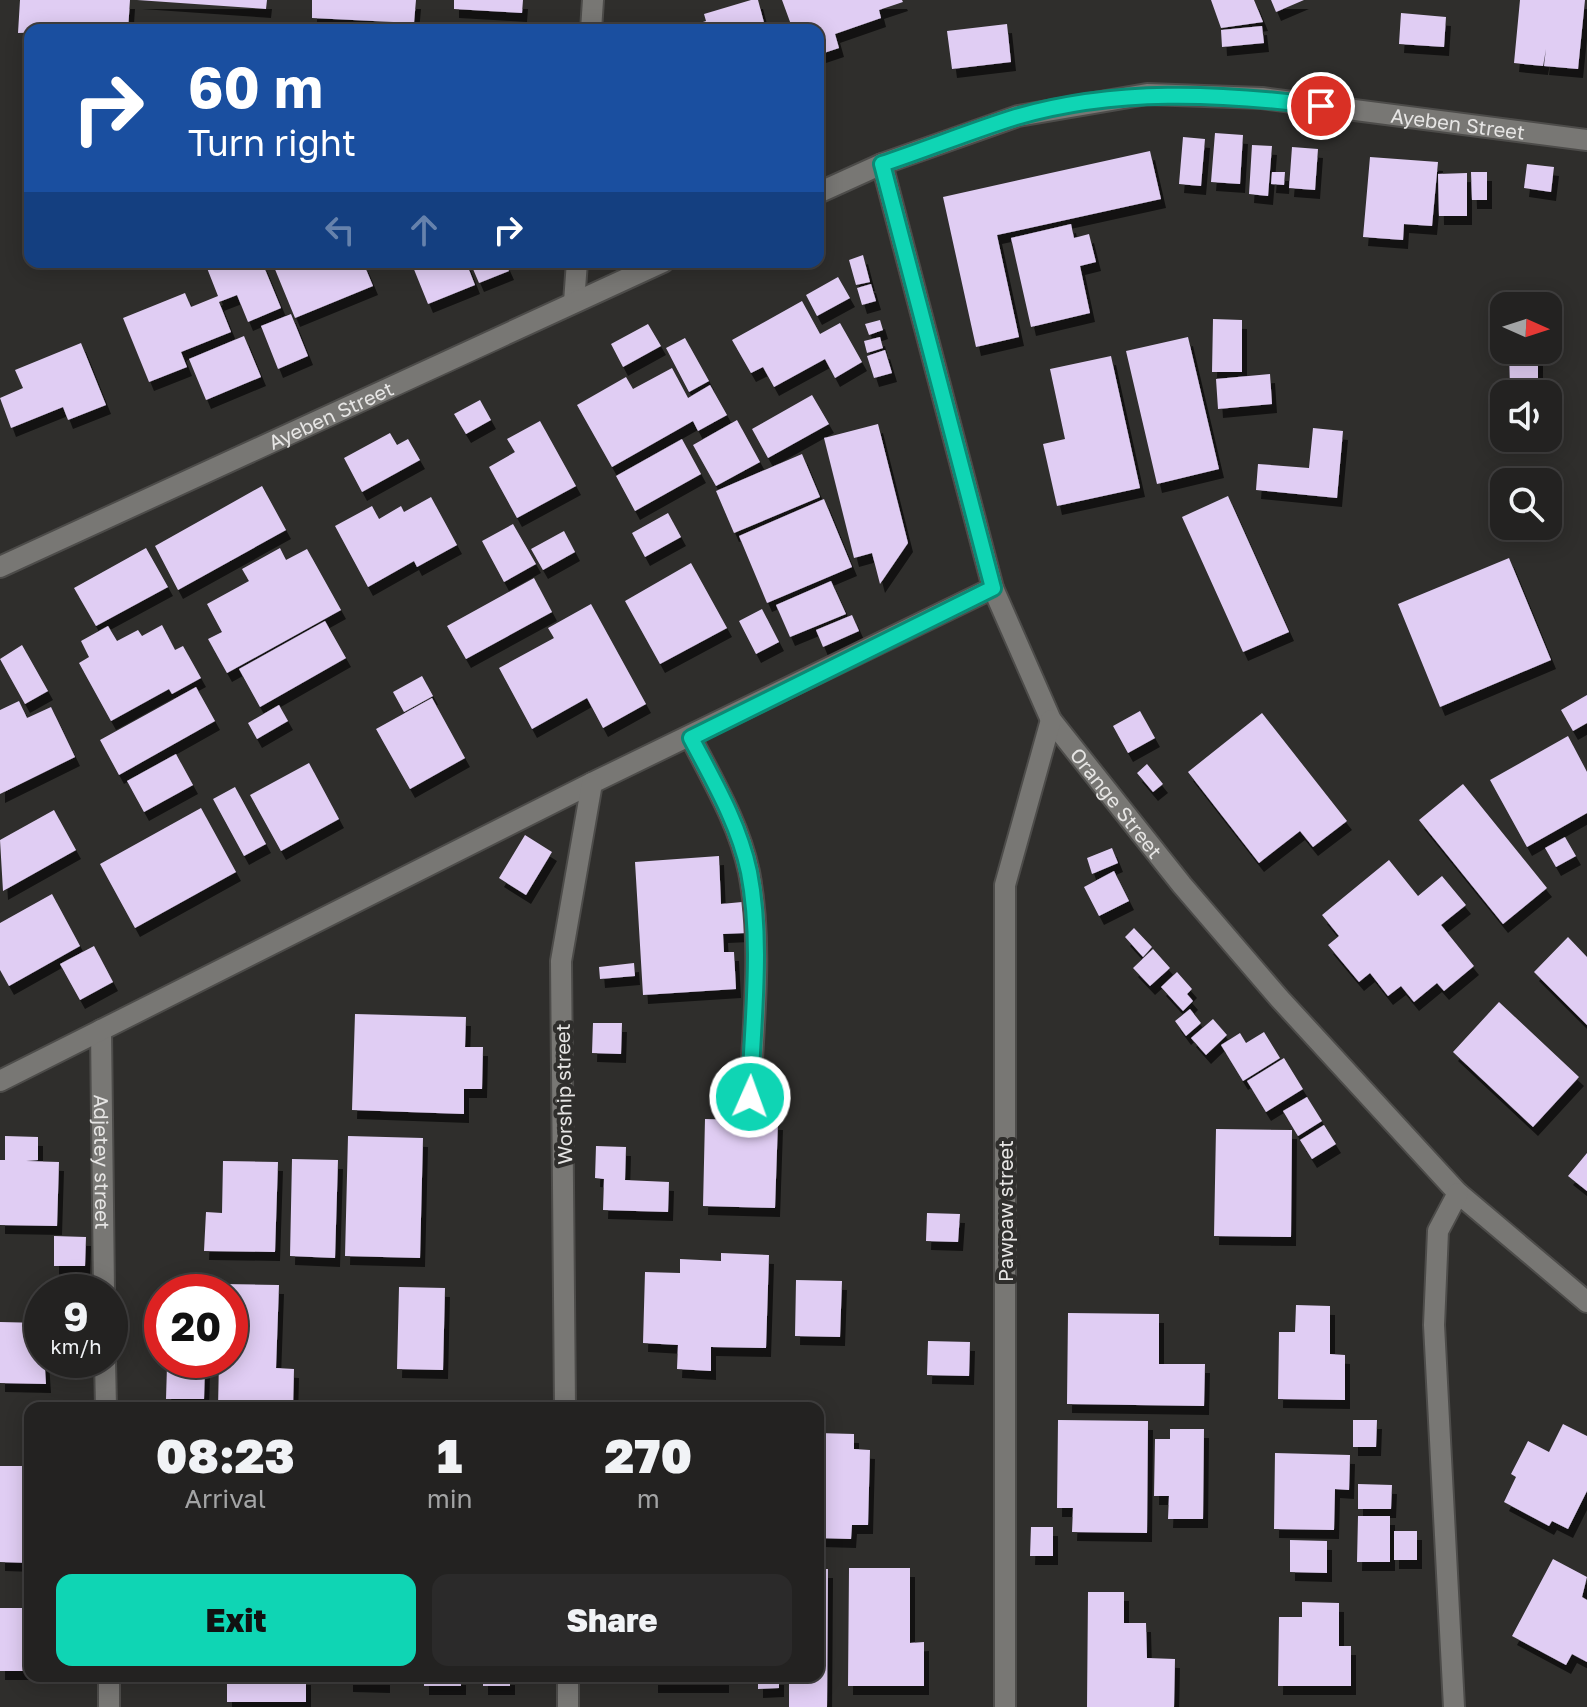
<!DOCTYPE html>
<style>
body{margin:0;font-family:"Golos Text",sans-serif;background:#2b2a2a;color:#f1f3f6;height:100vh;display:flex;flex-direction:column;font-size:30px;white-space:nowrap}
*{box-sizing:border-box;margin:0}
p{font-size:26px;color:#a3a4a5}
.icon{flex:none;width:44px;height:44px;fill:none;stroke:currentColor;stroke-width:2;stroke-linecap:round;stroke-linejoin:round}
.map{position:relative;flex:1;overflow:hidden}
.drawer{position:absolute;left:24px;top:1402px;width:800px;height:280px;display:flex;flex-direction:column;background:#232221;border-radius:16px;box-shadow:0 4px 20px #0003,0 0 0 2px #403f3f}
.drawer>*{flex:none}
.guide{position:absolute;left:24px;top:24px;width:800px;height:244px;border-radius:16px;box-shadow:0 4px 20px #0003,0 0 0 2px #403f3f;background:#1a4fa0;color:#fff;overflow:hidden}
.needle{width:52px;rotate:93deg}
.buttons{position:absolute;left:1490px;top:292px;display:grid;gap:16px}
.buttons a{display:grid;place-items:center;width:72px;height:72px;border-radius:16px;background:#232221;box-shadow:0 4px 20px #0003,0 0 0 2px #403f3f;font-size:40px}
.speed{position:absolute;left:24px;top:1274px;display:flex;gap:16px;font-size:40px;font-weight:700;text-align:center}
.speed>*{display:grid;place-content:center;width:104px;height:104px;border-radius:50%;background:#232221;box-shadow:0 4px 20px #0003,0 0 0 2px #403f3f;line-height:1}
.speed small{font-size:20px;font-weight:400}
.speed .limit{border:12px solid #d22;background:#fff;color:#111}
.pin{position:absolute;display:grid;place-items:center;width:68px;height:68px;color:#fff;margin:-34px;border:4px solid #fff;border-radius:50%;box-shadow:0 2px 8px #0007}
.me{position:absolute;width:88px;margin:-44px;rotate:2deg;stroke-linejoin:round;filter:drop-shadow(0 0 6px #0008)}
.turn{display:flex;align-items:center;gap:28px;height:168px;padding:0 32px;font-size:36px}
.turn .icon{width:104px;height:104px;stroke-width:2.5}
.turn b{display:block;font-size:56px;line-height:68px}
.lanes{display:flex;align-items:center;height:76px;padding:0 32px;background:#0003;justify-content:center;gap:40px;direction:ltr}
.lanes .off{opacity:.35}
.eta{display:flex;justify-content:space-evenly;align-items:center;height:136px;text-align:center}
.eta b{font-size:48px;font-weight:800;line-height:56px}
.cta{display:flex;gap:16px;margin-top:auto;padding:16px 32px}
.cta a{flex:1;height:92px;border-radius:16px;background:#0fd5b4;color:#111;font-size:32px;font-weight:800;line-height:92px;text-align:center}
.cta a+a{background:#2b2a2a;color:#f1f3f6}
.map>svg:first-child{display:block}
.building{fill:#e0cdf3;filter:url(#shadow)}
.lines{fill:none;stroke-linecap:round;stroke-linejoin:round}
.service-casing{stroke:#4d4c4a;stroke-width:24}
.minor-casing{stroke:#4d4c4a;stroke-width:24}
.tertiary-casing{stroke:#4d4c4a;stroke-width:24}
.service{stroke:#787774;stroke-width:20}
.minor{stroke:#787774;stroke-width:20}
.tertiary{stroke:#787774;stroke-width:20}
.route-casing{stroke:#0a8a75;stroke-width:20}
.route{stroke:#0fd5b4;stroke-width:14}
.labels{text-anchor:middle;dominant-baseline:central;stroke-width:8;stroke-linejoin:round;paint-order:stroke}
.street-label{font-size:20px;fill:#e6e5e4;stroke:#2f2e2c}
</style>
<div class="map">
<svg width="1587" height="1707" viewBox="0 0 1587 1707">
<defs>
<filter id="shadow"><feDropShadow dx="5" dy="9" stdDeviation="0" flood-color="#0009"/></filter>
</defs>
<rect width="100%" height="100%" fill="#2f2e2c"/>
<path class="building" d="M 20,0 L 130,0 L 128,30 L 18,33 Z
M 137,0 L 267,0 L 266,9 Z
M 312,0 L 416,0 L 414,23 L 312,18 Z
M 454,0 L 523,0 L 522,13 L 454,9 Z
M 751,0 L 758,0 L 766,30 L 678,30 L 706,21 L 704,14 Z
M 782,0 L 902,0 L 903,2 L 879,10 L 881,18 L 835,34 L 839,48 L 818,55 L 818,30 L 793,30 Z
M 1211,0 L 1254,0 L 1263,22 L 1221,28 Z
M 1271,0 L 1304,0 L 1276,12 Z
M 1520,0 L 1585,0 L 1578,69 L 1544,66 L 1546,49 L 1543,66 L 1514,63 Z
M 1401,13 L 1446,17 L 1444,47 L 1399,44 Z
M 1007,24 L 1011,62 L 952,69 L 947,31 Z
M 1262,26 L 1264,43 L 1222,47 L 1221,30 Z
M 1215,133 L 1243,135 L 1240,184 L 1211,182 Z
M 1183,137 L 1205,139 L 1201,186 L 1179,184 Z
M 1252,145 L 1272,146 L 1268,196 L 1249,194 Z
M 1292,147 L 1318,149 L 1315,190 L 1289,188 Z
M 1150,151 L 1161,199 L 997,235 L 1019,337 L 976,347 L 943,197 Z
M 1370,157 L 1438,162 L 1432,226 L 1404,224 L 1403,240 L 1363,237 Z
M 1527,164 L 1554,167 L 1551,192 L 1524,188 Z
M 1272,172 L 1285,172 L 1284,185 L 1271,184 Z
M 1471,172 L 1487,172 L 1487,200 L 1472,200 Z
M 1467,173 L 1467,216 L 1439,216 L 1438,174 Z
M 1071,224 L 1074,238 L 1089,234 L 1096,262 L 1080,266 L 1090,313 L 1031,327 L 1011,238 Z
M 863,255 L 870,282 L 856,285 L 849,260 Z
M 262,262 L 281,308 L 248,322 L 237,295 L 219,302 L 231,332 L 181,352 L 187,367 L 149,382 L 123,318 L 185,293 L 191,307 L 218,296 L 205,263 L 207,262 Z
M 272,262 L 363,262 L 373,286 L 295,318 Z
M 411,262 L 466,262 L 475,285 L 428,304 Z
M 470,262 L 505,262 L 509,271 L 479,283 Z
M 838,277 L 850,298 L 817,316 L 806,295 Z
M 871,284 L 876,301 L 862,305 L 857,288 Z
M 802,301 L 820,334 L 840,323 L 862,362 L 835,378 L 825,359 L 774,387 L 763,367 L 751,373 L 732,340 Z
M 291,314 L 308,356 L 278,369 L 261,326 Z
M 1213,319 L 1242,320 L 1242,372 L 1212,372 Z
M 880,320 L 883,330 L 869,335 L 865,324 Z
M 648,324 L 661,346 L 623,367 L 611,344 Z
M 244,336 L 261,377 L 206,400 L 189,359 Z
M 880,337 L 883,348 L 867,353 L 864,341 Z
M 1188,337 L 1219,469 L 1157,484 L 1126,351 Z
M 685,338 L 709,381 L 689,392 L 666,348 Z
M 81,343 L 106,405 L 68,420 L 63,407 L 11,428 L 0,398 L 23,388 L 15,370 Z
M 885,350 L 892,373 L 874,378 L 867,356 Z
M 1509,350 L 1538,350 L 1538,389 L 1510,389 Z
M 1111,356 L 1140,488 L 1057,506 L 1043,444 L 1065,439 L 1050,369 Z
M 672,368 L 688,398 L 710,385 L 727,415 L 698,431 L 693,421 L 612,467 L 577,405 L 626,377 L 633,389 Z
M 1270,374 L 1272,404 L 1218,409 L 1216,379 Z
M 812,395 L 829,424 L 768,458 L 752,429 Z
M 480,400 L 491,420 L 466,434 L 454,414 Z
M 737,420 L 760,462 L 716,486 L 693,445 Z
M 540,421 L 576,486 L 517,518 L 489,467 L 515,452 L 507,439 Z
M 878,424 L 908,543 L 880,584 L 872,553 L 854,558 L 824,438 Z
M 1313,428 L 1343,431 L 1337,498 L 1256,490 L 1258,464 L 1309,468 Z
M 390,433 L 397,445 L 408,439 L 420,460 L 362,492 L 344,458 Z
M 682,439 L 701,474 L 635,511 L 616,476 Z
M 802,454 L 820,497 L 734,533 L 716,491 Z
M 262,486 L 286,530 L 178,590 L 155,546 Z
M 1228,496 L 1289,632 L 1243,652 L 1182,517 Z
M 431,497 L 457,545 L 417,567 L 414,561 L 368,587 L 335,526 L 372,506 L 379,519 L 401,506 L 404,512 Z
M 824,499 L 852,567 L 767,603 L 739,536 Z
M 668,513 L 681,537 L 645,557 L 632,533 Z
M 513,524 L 536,564 L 504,582 L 482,541 Z
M 564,531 L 575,552 L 543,570 L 531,549 Z
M 146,548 L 168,587 L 96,626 L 74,588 Z
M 280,548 L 286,560 L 307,549 L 341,610 L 227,673 L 208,639 L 222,632 L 207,604 L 249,581 L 242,569 Z
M 1509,558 L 1551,660 L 1440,707 L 1398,604 Z
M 691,563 L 727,628 L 660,664 L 625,601 Z
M 534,578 L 552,612 L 466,659 L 447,626 Z
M 831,581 L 846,614 L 790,637 L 776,605 Z
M 591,604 L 646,704 L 603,728 L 587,698 L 532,729 L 499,668 L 554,638 L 548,628 Z
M 762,609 L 779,642 L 756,654 L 739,621 Z
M 852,615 L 859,631 L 823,647 L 816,630 Z
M 325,621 L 346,658 L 260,707 L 239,669 Z
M 162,625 L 175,650 L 183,646 L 201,678 L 172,694 L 169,689 L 111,721 L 79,663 L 89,657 L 81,641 L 108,626 L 117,641 L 138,630 L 142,636 Z
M 22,645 L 48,691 L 25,704 L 0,659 Z
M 422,676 L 433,696 L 404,712 L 393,692 Z
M 196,687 L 215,721 L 119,775 L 100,740 Z
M 1587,695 L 1587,723 L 1573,731 L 1561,710 Z
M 432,698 L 465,758 L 410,789 L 376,729 Z
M 19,701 L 27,718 L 51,707 L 75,757 L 0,794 L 0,710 Z
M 279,705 L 288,721 L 257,739 L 248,723 Z
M 1140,711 L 1155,738 L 1128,753 L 1113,726 Z
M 1262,713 L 1347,821 L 1313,847 L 1300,831 L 1259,863 L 1188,772 Z
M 1568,736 L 1587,772 L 1587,813 L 1527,847 L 1490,780 Z
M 176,754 L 193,785 L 144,812 L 127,781 Z
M 309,763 L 339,819 L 281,851 L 250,795 Z
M 1147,764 L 1163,784 L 1153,792 L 1137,773 Z
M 1463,784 L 1547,888 L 1503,924 L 1419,820 Z
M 235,787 L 266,844 L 244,856 L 213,799 Z
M 201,808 L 236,872 L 135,928 L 100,864 Z
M 54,810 L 76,850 L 3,891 L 0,840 Z
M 525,835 L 552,852 L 526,895 L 499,878 Z
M 1565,837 L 1576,856 L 1556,867 L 1545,848 Z
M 1112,848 L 1118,863 L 1092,874 L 1087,858 Z
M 719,856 L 721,904 L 742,902 L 745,933 L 723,934 L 724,952 L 734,952 L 736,989 L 643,995 L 635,862 Z
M 1389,860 L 1418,896 L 1442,876 L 1466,905 L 1441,925 L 1474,966 L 1444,991 L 1437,983 L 1414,1002 L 1401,986 L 1388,996 L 1370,973 L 1359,982 L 1328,945 L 1339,936 L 1322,915 Z
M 1114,871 L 1129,901 L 1099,916 L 1084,887 Z
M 52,894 L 80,946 L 9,986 L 0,970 L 0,923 Z
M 1134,928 L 1152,947 L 1143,957 L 1125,937 Z
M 1568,937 L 1587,957 L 1587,1025 L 1534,972 Z
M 94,946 L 113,982 L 80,1000 L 60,964 Z
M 1153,949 L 1170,968 L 1150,986 L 1133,968 Z
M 634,963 L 635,976 L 600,979 L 599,967 Z
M 1177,972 L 1192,989 L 1187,994 L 1193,1001 L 1183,1011 L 1161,987 Z
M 1499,1002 L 1579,1077 L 1533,1127 L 1453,1052 Z
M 1190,1009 L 1201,1023 L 1186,1036 L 1175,1021 Z
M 355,1014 L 466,1017 L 465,1047 L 483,1047 L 482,1089 L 464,1089 L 464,1114 L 352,1110 Z
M 1213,1019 L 1227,1035 L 1206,1055 L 1191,1038 Z
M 593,1023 L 622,1023 L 621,1054 L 592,1053 Z
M 1264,1032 L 1280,1058 L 1243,1081 L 1221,1045 L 1240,1033 L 1246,1043 Z
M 1284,1058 L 1303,1089 L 1266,1112 L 1247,1081 Z
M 1307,1097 L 1322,1121 L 1298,1136 L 1283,1111 Z
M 705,1119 L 778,1121 L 775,1208 L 703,1206 Z
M 1324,1125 L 1336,1144 L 1312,1159 L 1300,1140 Z
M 1216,1129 L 1292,1130 L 1291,1237 L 1214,1236 Z
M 5,1136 L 38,1137 L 38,1160 L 26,1161 L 59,1162 L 57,1226 L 0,1225 L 0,1160 L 5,1160 Z
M 348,1136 L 423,1138 L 420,1258 L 345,1256 Z
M 596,1146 L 626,1147 L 625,1180 L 669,1182 L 668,1212 L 603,1210 L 604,1179 L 595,1178 Z
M 1587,1153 L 1587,1191 L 1568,1176 Z
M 292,1159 L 338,1160 L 335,1258 L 290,1256 Z
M 223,1161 L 278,1162 L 275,1252 L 204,1251 L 206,1212 L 222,1213 Z
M 927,1213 L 960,1214 L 958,1242 L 926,1241 Z
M 54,1236 L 86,1237 L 85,1266 L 54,1266 Z
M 721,1253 L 769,1255 L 766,1348 L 711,1347 L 711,1371 L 677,1369 L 678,1345 L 643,1343 L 645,1272 L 680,1273 L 680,1259 L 721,1261 Z
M 796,1280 L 842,1281 L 840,1337 L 795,1336 Z
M 222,1284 L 279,1285 L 276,1368 L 294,1369 L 293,1408 L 218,1408 L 219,1360 L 230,1360 L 230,1292 L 221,1292 Z
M 399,1287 L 445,1288 L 443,1370 L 397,1369 Z
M 1296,1305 L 1330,1306 L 1330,1354 L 1345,1355 L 1345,1400 L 1278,1399 L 1279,1332 L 1295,1332 Z
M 1068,1313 L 1159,1314 L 1159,1364 L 1205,1364 L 1204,1406 L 1067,1404 Z
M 0,1322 L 42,1323 L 46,1384 L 0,1383 Z
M 928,1341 L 970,1342 L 969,1376 L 927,1375 Z
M 167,1366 L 205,1367 L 204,1399 L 166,1399 Z
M 1058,1420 L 1148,1421 L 1147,1533 L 1072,1532 L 1073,1508 L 1057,1508 Z
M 1353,1420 L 1377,1420 L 1376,1447 L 1353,1447 Z
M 1563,1424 L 1587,1436 L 1587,1491 L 1568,1529 L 1552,1521 L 1549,1526 L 1504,1502 L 1516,1477 L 1511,1474 L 1528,1441 L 1549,1452 Z
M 1170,1429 L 1204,1429 L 1203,1519 L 1168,1519 L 1169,1496 L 1154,1496 L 1155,1439 L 1170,1439 Z
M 818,1433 L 854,1434 L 854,1449 L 870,1450 L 868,1525 L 852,1525 L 851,1539 L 818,1538 Z
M 1275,1453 L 1350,1455 L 1349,1490 L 1335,1489 L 1334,1530 L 1274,1529 Z
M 0,1466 L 30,1466 L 30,1563 L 0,1562 Z
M 1358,1484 L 1392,1485 L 1391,1509 L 1358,1509 Z
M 1358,1516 L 1390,1516 L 1390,1562 L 1357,1562 Z
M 1031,1527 L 1053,1527 L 1053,1556 L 1030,1556 Z
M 1394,1531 L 1417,1531 L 1417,1560 L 1394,1560 Z
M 1290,1540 L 1327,1541 L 1327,1573 L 1290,1572 Z
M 1553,1559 L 1587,1577 L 1582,1597 L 1587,1600 L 1587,1662 L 1572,1654 L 1566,1665 L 1512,1636 Z
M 849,1568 L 910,1568 L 910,1643 L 924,1642 L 924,1686 L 848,1686 Z
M 818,1569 L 828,1569 L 827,1707 L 789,1707 L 789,1676 L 818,1676 Z
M 1088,1592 L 1124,1592 L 1124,1623 L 1146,1623 L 1147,1658 L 1175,1659 L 1174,1707 L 1087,1707 Z
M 1302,1602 L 1339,1603 L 1339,1646 L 1351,1646 L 1351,1686 L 1278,1686 L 1279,1617 L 1302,1617 Z
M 0,1608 L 30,1608 L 30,1671 L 0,1671 Z
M 227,1676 L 306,1676 L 306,1702 L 227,1702 Z
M 348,1676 L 385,1676 L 385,1684 L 348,1683 Z
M 424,1676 L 461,1676 L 461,1686 L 424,1686 Z
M 483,1676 L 510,1676 L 510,1686 L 483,1686 Z
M 653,1676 L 724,1676 L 724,1684 L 653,1684 Z
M 758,1676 L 779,1676 L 779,1688 L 758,1689 Z"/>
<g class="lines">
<g class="service-casing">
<path id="service" d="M 691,738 C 713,781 739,824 749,872 C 763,944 753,1024 750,1097"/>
</g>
<g class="minor-casing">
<g id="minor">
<path d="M 591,30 L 593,0"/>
<path id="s1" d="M 882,164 L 993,588 L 1051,720 L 1182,885 L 1279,998 L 1458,1193 L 1587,1302"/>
<path d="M 574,302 L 577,262"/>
<path id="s2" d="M 101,1030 L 104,1292"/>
<path d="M 0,1081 L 592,783 L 993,588"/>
<path d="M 105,1360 L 106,1408"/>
<path d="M 565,1408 L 561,961 L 592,783"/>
<path d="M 109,1676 L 109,1707"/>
<path d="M 568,1676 L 568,1707"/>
<path d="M 1005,1707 L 1005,885 L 1051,720"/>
<path d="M 1454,1707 L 1434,1325 L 1438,1231 L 1458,1193"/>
</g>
</g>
<g class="tertiary-casing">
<g id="tertiary">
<path id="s3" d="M 818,193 L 882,164 L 1018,116 L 1147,94 L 1262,98 L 1587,140"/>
<path id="s4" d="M 0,567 L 663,262"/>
</g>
</g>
<use href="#service" class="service"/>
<use href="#minor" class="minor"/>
<use href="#tertiary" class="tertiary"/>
</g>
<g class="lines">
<g class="route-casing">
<path id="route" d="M 750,1097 C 752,1024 763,944 749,872 C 739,824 713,780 691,738 L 993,588 L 882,164 C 927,149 971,131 1016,117 C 1115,88 1220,93 1321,106"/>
</g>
<use href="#route" class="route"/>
</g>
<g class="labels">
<g class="street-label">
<text stroke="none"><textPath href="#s3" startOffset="658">Ayeben Street</textPath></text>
<text stroke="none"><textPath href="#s4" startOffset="364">Ayeben Street</textPath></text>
<text stroke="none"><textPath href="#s1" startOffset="688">Orange Street</textPath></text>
<text transform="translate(563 1094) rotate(-91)">Worship street</text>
<text stroke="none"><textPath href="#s2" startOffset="132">Adjetey street</textPath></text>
<text transform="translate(1005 1211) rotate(-90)">Pawpaw street</text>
</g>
</g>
</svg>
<div class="buttons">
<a><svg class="needle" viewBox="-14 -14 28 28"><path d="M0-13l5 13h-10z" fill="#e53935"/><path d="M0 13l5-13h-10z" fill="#a3a4a5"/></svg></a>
<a><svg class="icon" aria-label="sound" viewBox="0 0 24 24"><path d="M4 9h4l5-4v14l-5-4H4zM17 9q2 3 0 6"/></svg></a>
<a><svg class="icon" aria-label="search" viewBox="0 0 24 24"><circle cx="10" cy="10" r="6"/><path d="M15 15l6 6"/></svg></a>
</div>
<div class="speed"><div>9<small>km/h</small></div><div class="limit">20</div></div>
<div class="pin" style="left:1321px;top:106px;background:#d93025"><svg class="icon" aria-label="arrive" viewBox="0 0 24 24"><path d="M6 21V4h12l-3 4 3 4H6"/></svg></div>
<svg class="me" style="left:750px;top:1097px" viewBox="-20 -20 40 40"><circle r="17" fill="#0fd5b4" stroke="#fff" stroke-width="3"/><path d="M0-11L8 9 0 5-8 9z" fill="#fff"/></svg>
<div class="guide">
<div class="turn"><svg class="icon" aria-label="right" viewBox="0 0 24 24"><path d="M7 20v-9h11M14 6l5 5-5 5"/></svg><div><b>60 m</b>Turn right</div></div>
<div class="lanes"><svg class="icon off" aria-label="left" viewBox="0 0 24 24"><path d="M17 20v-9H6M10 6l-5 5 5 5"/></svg><svg class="icon off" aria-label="ahead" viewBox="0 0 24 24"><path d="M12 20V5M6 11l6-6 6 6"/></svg><svg class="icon" aria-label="right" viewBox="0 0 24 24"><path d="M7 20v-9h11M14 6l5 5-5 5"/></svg></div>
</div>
<section class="drawer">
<div class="eta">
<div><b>08:23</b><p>Arrival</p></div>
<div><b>1</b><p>min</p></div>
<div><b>270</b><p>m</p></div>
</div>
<div class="cta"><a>Exit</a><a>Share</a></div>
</section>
</div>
